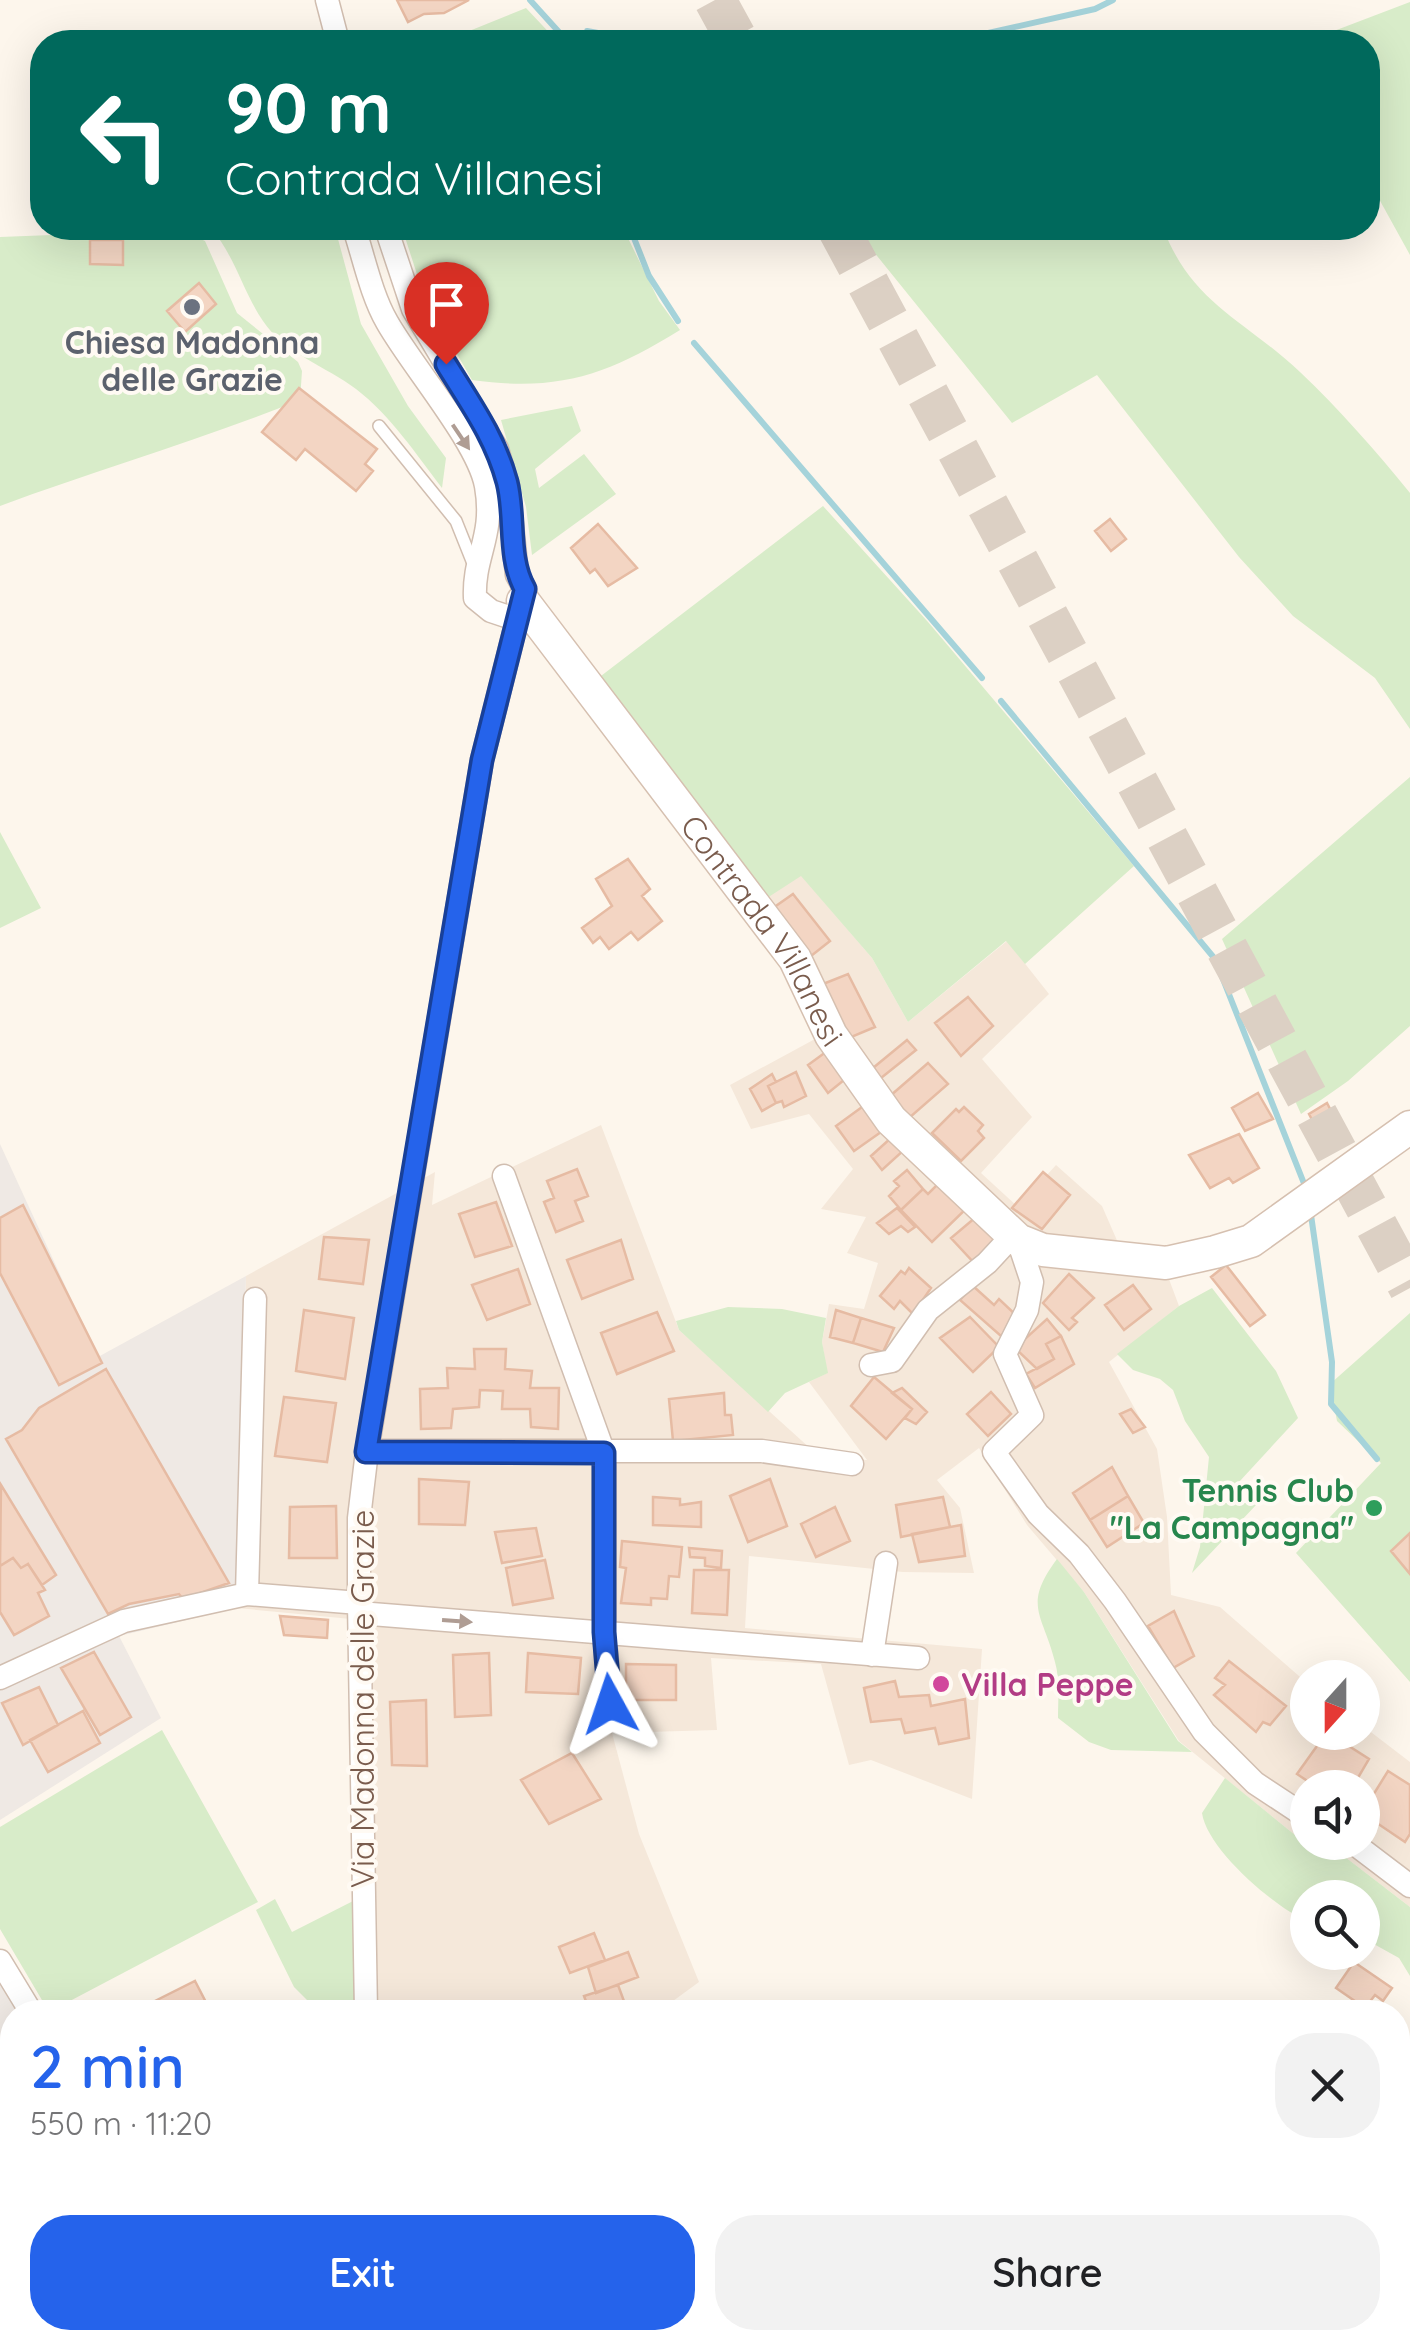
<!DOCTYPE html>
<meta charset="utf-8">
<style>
body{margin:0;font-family:Quicksand,sans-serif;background:#f2f2f2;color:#202124;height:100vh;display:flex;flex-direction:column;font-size:38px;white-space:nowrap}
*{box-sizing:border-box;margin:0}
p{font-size:32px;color:#757577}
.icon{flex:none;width:55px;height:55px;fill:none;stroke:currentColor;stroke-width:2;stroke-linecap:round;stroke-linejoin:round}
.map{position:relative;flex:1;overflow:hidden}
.sheet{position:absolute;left:0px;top:2000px;width:1410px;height:350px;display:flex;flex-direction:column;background:#fff;border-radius:40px 40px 0 0;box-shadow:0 10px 40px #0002}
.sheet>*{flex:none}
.hud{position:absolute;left:30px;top:30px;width:1350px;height:210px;border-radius:40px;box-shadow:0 10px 40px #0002;background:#00695c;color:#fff;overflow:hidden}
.needle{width:65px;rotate:201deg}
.fabs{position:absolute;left:1290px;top:1660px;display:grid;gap:20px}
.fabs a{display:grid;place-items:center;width:90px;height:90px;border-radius:50%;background:#fff;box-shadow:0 10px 40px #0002;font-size:50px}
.pin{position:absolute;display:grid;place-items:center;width:85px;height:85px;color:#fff;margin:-102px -42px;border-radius:50% 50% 50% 0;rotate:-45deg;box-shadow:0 0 10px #0007}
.pin .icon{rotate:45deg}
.me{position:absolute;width:110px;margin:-55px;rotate:355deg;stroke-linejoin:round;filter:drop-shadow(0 0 8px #0008)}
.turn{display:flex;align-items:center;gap:35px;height:210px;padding:0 30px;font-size:45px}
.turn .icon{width:130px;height:130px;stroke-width:2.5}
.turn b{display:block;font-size:70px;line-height:85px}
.round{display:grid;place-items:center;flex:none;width:105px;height:105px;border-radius:40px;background:#f2f2f2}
.headline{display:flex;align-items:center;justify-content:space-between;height:170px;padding:0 30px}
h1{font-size:60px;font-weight:600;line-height:75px;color:#2563eb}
.button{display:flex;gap:20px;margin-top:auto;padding:20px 30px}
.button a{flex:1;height:115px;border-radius:40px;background:#2563eb;color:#fff;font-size:40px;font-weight:600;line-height:115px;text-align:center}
.button a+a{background:#f2f2f2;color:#202124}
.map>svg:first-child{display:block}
.residential{fill:#f5e8da}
.industrial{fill:#efe9e4}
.green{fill:#d8ecc9}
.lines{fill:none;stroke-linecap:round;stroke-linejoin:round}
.stream{stroke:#a5d3da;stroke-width:6}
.building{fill:#f3d5c3;stroke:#e6bba3;stroke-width:2.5}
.highway-tunnel{stroke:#dcd0c4;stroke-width:42;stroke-dasharray:42 21;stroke-linecap:butt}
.lane-casing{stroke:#d1beb0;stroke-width:14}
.street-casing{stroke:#d1beb0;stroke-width:25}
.secondary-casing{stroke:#d6c0b0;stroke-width:35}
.lane{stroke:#fff;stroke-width:11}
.street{stroke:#fff;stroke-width:22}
.secondary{stroke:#fff;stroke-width:32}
.oneway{fill:#af9d94}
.route-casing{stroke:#184099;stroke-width:25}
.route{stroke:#2563eb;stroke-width:18}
.worship-dot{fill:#6b7280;stroke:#fffaf3;stroke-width:4}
.leisure-dot{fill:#2e9e5b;stroke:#fffaf3;stroke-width:4}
.hotel-dot{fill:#d1479c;stroke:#fffaf3;stroke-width:4}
.labels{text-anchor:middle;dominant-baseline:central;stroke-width:8;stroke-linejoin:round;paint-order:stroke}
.worship-label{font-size:32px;font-weight:bold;fill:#5b616d;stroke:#fffaf3}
.street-label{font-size:32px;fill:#7a5c4d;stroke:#fffaf3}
.leisure-label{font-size:32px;font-weight:bold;fill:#27864d;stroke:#fffaf3;text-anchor:end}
.hotel-label{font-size:32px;font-weight:bold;fill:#b23c85;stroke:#fffaf3;text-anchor:start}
</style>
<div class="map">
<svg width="1410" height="2350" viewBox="0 0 1410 2350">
<rect width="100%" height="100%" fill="#fdf6ec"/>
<path class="residential" d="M 801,875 L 872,958 L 908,1022 L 1007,941 L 1049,994 L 982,1059 L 1032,1117 L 981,1173 L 1018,1207 L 1056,1165 L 1102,1206 L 1119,1245 L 1157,1247 L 1179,1306 L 1109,1362 L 1157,1449 L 1167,1517 L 1171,1595 L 1220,1607 L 1307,1683 L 1308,1732 L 1362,1732 L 1363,1726 L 1410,1762 L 1410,1907 L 1336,1850 L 1315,1843 L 1362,1842 L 1362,1788 L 1308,1788 L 1307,1840 L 1295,1835 L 1179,1741 L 1084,1592 L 1027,1525 L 979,1448 L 937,1480 L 960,1508 L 974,1573 L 903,1572 L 749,1556 L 745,1628 L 982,1649 L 972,1799 L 871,1760 L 849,1765 L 821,1664 L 711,1658 L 717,1730 L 612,1733 L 639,1834 L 699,1982 L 658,2012 L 362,2012 L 351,1619 L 237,1608 L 246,1276 L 435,1172 L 432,1205 L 601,1125 L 679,1330 L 822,1459 L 867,1460 L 809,1382 L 827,1373 L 822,1342 L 829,1304 L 864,1309 L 878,1263 L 847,1253 L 866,1217 L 821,1209 L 853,1169 L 809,1114 L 751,1129 L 730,1085 L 815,1039 L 787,972 L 742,913 Z
M 352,2338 L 598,2338 L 607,2350 L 333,2350 Z"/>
<path class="industrial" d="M 0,1144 L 98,1357 L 246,1276 L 237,1608 L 119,1636 L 161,1718 L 0,1820 Z
M 0,1971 L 24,2012 L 12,2012 L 12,2210 L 0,2216 Z"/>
<path class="green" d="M 1410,2 L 1410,255 L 1368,179 L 1368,42 L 1305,42 Z
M 526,8 L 558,42 L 442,42 Z
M 211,228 L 335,228 L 361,324 L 408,406 L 446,458 L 442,488 C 416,454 391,416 356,389 C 327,367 284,353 263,321 C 242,290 237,260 211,228 Z
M 402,228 L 623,228 L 659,301 L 680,330 C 607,375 559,392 472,380 L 425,299 Z
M 875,228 L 1163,228 C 1192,304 1245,320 1300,372 C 1339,409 1376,451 1410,493 L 1410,729 L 1375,678 L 1293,616 L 1239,557 L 1097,375 L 1012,423 L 865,241 Z
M 181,230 L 205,241 L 237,313 L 298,362 L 302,371 L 300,400 C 201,440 100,469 0,506 L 0,237 Z
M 572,406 L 581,431 L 535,469 L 539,488 L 584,454 L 616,494 L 532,555 L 526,507 L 501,420 Z
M 823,506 L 928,622 L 1134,866 L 1025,964 L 1006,941 L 908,1022 L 872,958 L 801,876 L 764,900 L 597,679 Z
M 1410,777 L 1410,1026 L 1348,1081 L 1301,1114 L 1222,939 Z
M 0,832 L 41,908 L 0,928 Z
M 1212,1288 L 1276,1371 L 1298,1418 L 1239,1482 L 1256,1505 L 1192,1573 L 1200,1547 L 1209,1457 L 1185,1421 L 1173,1390 L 1160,1379 L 1133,1370 L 1117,1354 L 1179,1306 Z
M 728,1307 L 782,1309 L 826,1318 L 822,1342 L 828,1373 L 785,1393 L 768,1412 L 679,1330 L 676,1321 Z
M 1410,1313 L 1410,1682 L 1296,1553 L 1381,1463 L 1337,1421 L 1330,1384 Z
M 1057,1559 L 1084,1592 L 1178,1741 L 1192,1752 L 1111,1750 L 1089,1742 L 1058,1718 C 1058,1700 1060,1679 1055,1662 C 1043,1614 1022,1606 1057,1559 Z
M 162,1730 L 258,1902 L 49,2012 L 0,1929 L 0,1827 Z
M 1225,1778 L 1295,1835 L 1336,1850 L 1410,1907 L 1410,1976 L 1399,1958 L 1363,1938 L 1362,1898 L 1308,1898 L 1307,1921 C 1274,1907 1207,1849 1202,1813 Z
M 359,1898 L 360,2012 L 319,2012 L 294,1987 L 256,1910 L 275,1899 L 292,1932 Z
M 374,2338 L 470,2338 L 461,2344 L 465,2350 L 383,2350 Z
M 651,2338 L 736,2338 L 740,2350 L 632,2350 Z"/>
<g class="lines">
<path class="stream" d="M 530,0 L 568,42
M 587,31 L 647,42
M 948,42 L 1095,9 L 1113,0
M 630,228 L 649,276 L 678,321
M 694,343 L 982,678
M 1001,701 L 1215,959 L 1305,1186
M 1311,1215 L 1332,1362 L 1331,1404 L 1377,1459"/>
</g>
<path class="building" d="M 397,0 L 469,0 L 444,13 L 424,14 L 408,22 Z
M 90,240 L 123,240 L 123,265 L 90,264 Z
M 199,283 L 216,304 L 185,332 L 167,311 Z
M 299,388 L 377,449 L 365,464 L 373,471 L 356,491 L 305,449 L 296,460 L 262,432 Z
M 1110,519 L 1126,539 L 1111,551 L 1095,531 Z
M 598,524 L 637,568 L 608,586 L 595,569 L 590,573 L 571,548 Z
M 628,859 L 650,889 L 642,896 L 662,921 L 638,940 L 631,932 L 609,949 L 600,937 L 593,943 L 582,928 L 612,906 L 596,879 Z
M 793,894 L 830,941 L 811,956 L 773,908 Z
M 848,974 L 875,1027 L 849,1038 L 823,984 Z
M 968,997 L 993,1026 L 961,1056 L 935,1023 Z
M 907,1040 L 916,1050 L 881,1078 L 873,1068 Z
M 830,1049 L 849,1076 L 828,1093 L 808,1065 Z
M 928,1063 L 948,1084 L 901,1125 L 882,1103 Z
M 796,1072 L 806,1096 L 784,1107 L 782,1101 L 776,1103 L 768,1086 Z
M 772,1074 L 776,1082 L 768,1086 L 776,1103 L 762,1111 L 750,1089 Z
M 1258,1093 L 1273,1119 L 1245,1131 L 1232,1108 Z
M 873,1099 L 891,1125 L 854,1151 L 836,1126 Z
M 1327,1103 L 1339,1126 L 1321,1137 L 1309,1114 Z
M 964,1107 L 983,1125 L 978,1131 L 984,1138 L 961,1161 L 932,1133 L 956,1109 L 959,1112 Z
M 1239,1134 L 1259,1168 L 1233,1183 L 1229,1178 L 1210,1188 L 1189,1155 Z
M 892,1137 L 904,1150 L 882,1170 L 871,1156 Z
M 577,1169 L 588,1196 L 575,1201 L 583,1221 L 556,1232 L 544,1202 L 554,1198 L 547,1181 Z
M 907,1170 L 923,1189 L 901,1210 L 889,1196 L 899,1186 L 894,1181 Z
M 1043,1172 L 1070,1195 L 1042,1229 L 1012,1208 Z
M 944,1178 L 970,1205 L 932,1242 L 901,1210 L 923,1189 L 928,1194 Z
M 496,1202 L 512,1246 L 475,1257 L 459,1214 Z
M 23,1205 L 102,1363 L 59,1385 L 0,1273 L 0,1218 Z
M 897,1208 L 915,1227 L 908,1232 L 901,1226 L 889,1234 L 877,1223 Z
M 976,1217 L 1001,1241 L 976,1265 L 951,1238 Z
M 324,1237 L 369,1240 L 363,1284 L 319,1279 Z
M 621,1240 L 633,1279 L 582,1299 L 567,1260 Z
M 1226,1265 L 1265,1315 L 1250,1326 L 1211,1277 Z
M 909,1268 L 931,1288 L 913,1314 L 900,1301 L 894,1309 L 880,1296 L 901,1271 L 905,1274 Z
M 518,1269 L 530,1304 L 487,1320 L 472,1285 Z
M 1069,1274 L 1094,1298 L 1072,1318 L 1077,1322 L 1069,1330 L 1043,1303 Z
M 1133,1285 L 1151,1309 L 1124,1330 L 1105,1305 Z
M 973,1286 L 994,1305 L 999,1299 L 1018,1317 L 1001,1336 L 960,1300 Z
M 304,1310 L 354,1318 L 345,1379 L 296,1371 Z
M 836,1310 L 861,1318 L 853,1343 L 830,1337 Z
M 657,1312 L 674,1351 L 617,1374 L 601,1333 Z
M 970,1317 L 999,1347 L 973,1372 L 940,1338 Z
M 861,1318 L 894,1328 L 883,1352 L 853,1343 Z
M 1047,1319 L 1061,1336 L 1046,1344 L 1054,1359 L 1037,1369 L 1015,1348 Z
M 1061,1336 L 1074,1364 L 1035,1388 L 1026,1374 L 1054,1359 L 1046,1344 Z
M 474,1349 L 506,1349 L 505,1369 L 532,1371 L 530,1388 L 559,1388 L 558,1429 L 531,1427 L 530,1409 L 502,1409 L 503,1391 L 480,1390 L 479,1407 L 453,1409 L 451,1428 L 421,1429 L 420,1389 L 448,1388 L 447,1368 L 475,1369 Z
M 106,1369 L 229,1583 L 183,1599 L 179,1594 L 129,1604 L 108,1614 L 6,1439 L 22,1430 L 39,1408 Z
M 874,1377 L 912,1409 L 886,1439 L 851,1406 Z
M 902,1388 L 927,1412 L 916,1424 L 905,1418 L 912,1409 L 892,1393 Z
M 991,1392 L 1011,1414 L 988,1436 L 967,1414 Z
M 724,1393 L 725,1415 L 731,1415 L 733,1435 L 673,1441 L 669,1399 Z
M 284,1397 L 336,1403 L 327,1462 L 275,1456 Z
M 1131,1409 L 1145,1427 L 1133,1433 L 1120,1414 Z
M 1112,1467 L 1128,1496 L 1090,1520 L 1073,1493 Z
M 419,1479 L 469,1482 L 465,1525 L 419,1524 Z
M 770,1479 L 787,1526 L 748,1542 L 730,1496 Z
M 1,1485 L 56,1575 L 42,1585 L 28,1564 L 21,1568 L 13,1558 L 0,1566 Z
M 1128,1496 L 1144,1523 L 1107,1547 L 1090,1520 Z
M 653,1497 L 680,1499 L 680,1505 L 701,1502 L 701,1527 L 653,1525 Z
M 943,1497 L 950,1527 L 901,1537 L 896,1505 Z
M 336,1506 L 337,1558 L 289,1558 L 290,1507 Z
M 835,1507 L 850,1541 L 816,1557 L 801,1524 Z
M 961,1525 L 965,1556 L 919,1562 L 912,1534 Z
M 536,1528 L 542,1556 L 502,1563 L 495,1532 Z
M 1410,1533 L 1410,1574 L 1391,1551 Z
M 622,1541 L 682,1547 L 679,1577 L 669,1576 L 667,1599 L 651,1598 L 651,1605 L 621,1603 L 626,1568 L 620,1567 Z
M 689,1548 L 722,1551 L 721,1568 L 705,1566 L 705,1558 L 690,1557 Z
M 13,1558 L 21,1568 L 28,1564 L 45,1590 L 38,1593 L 49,1616 L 14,1635 L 0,1612 L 0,1566 Z
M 545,1560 L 553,1598 L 513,1605 L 506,1568 Z
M 694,1570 L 729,1570 L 727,1615 L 692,1613 Z
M 1174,1611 L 1194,1656 L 1173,1668 L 1148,1626 Z
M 280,1616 L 328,1620 L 327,1638 L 284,1635 Z
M 94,1652 L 131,1717 L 100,1735 L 61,1668 Z
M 489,1653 L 491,1715 L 455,1717 L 453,1655 Z
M 528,1653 L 581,1658 L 578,1694 L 526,1692 Z
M 1229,1661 L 1286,1706 L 1270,1725 L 1263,1722 L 1256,1732 L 1214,1695 L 1225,1685 L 1215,1678 Z
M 626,1664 L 676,1665 L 676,1700 L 626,1700 Z
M 895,1681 L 899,1697 L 929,1695 L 931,1706 L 965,1699 L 969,1738 L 939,1744 L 935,1728 L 905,1733 L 901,1719 L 871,1722 L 864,1688 Z
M 39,1687 L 58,1725 L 23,1745 L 2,1703 Z
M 426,1700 L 427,1766 L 392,1765 L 390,1702 Z
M 83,1711 L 100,1743 L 48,1772 L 30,1740 Z
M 1327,1732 L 1369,1759 L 1352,1788 L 1318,1788 L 1297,1774 Z
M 572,1753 L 601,1799 L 549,1824 L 521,1780 Z
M 1388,1771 L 1410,1785 L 1410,1834 L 1405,1842 L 1362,1813 Z
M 594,1933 L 605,1960 L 570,1973 L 559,1947 Z
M 628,1952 L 638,1977 L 596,1993 L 588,1967 Z
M 1354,1962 L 1392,1988 L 1383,2001 L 1375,1995 L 1365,2008 L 1336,1988 Z
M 195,1981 L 211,2012 L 133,2012 Z
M 618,1985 L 628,2012 L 590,2012 L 584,1996 Z
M 12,2102 L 12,2173 L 0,2180 L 0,2108 Z
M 12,2237 L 12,2338 L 85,2338 L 60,2350 L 0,2350 L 0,2244 Z
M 475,2338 L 530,2338 L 536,2345 L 535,2350 L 485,2350 Z"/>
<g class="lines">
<path class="highway-tunnel" d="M 715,0 L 738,42
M 838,228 L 1410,1288"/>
<g class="lane-casing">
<path id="lane" d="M 379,426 L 456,521 L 474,566"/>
</g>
<g class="street-casing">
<path id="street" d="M 327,0 L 338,42
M 354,228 C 364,258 371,294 387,322 C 411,365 478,442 486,486 C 495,537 473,555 475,598 L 491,611 L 518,620
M 504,1176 L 604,1453 L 604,1632 L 611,1704
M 1018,1240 L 1032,1282 L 1027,1310 L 1005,1354 L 1032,1415 L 994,1452 L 1038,1514 L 1079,1554 L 1115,1601 L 1204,1732 L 1255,1783 L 1308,1818
M 871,1365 L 892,1361 L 928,1310 L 987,1263 L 1013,1235
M 367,1451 L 762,1451 L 852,1464
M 247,1594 L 255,1299
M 359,1613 L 918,1658
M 872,1655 L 886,1563
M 0,1678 L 124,1621 L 247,1594 L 359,1603
M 1352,1842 L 1410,1886
M 0,1961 L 31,2012
M 366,2012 L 359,1603 L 359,1518 L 367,1451 L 482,760 L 525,589 L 517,575 L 508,486 L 497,449 L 413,309 L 386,228
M 170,2350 L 190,2338"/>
</g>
<g class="secondary-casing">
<g id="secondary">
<path id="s1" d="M 523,601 L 795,959 L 831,1035 L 891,1120 L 1018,1240 L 1043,1250 L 1166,1263 L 1215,1252 L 1251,1241 L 1410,1127"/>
</g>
</g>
<use href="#lane" class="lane"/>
<use href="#street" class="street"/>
<use href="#secondary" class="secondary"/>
</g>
<defs><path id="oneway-solid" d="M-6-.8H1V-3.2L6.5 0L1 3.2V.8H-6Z" transform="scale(2.5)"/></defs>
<g class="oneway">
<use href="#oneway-solid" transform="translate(461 437) rotate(56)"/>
<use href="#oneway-solid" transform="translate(457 1621) rotate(4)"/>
</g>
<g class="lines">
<g class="route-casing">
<path id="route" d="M 446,364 C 470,403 495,437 507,482 C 516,517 507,557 525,589 L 482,760 L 366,1452 L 604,1453 L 604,1632 L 610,1704"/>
</g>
<use href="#route" class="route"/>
</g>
<circle class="worship-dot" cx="192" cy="307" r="10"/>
<circle class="leisure-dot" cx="1374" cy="1508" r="10"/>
<circle class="hotel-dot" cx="941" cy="1684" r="10"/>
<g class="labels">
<g class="worship-label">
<text x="192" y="342">Chiesa Madonna<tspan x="192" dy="37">delle Grazie</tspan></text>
</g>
<g class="street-label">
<text stroke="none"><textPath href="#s1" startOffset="408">Contrada Villanesi</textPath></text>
<text transform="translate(362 1699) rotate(-90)">Via Madonna delle Grazie</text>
</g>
<g class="leisure-label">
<text x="1354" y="1490">Tennis Club<tspan x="1354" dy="37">"La Campagna"</tspan></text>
</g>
<g class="hotel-label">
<text x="961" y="1684">Villa Peppe</text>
</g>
</g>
</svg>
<div class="fabs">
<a><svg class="needle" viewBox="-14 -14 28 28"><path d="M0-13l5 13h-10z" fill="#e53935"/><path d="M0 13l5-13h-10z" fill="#757577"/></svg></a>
<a><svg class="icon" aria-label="sound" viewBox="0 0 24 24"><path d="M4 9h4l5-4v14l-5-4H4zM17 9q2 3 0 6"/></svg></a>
<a><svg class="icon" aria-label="search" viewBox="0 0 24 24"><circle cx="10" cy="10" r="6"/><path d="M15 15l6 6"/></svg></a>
</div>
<div class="pin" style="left:446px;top:364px;background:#d93025"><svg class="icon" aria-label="arrive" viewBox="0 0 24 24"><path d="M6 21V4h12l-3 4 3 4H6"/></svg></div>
<svg class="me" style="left:610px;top:1704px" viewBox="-20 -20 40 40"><path d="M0-17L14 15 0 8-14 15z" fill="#2563eb" stroke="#fff" stroke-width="4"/></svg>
<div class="hud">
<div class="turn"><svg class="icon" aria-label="left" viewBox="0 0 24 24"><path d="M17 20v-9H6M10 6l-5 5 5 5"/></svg><div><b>90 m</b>Contrada Villanesi</div></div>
</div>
<section class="sheet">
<div class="headline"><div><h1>2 min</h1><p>550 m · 11:20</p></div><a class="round"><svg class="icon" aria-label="close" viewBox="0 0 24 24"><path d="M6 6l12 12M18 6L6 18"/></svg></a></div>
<div class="button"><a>Exit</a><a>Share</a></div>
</section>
</div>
